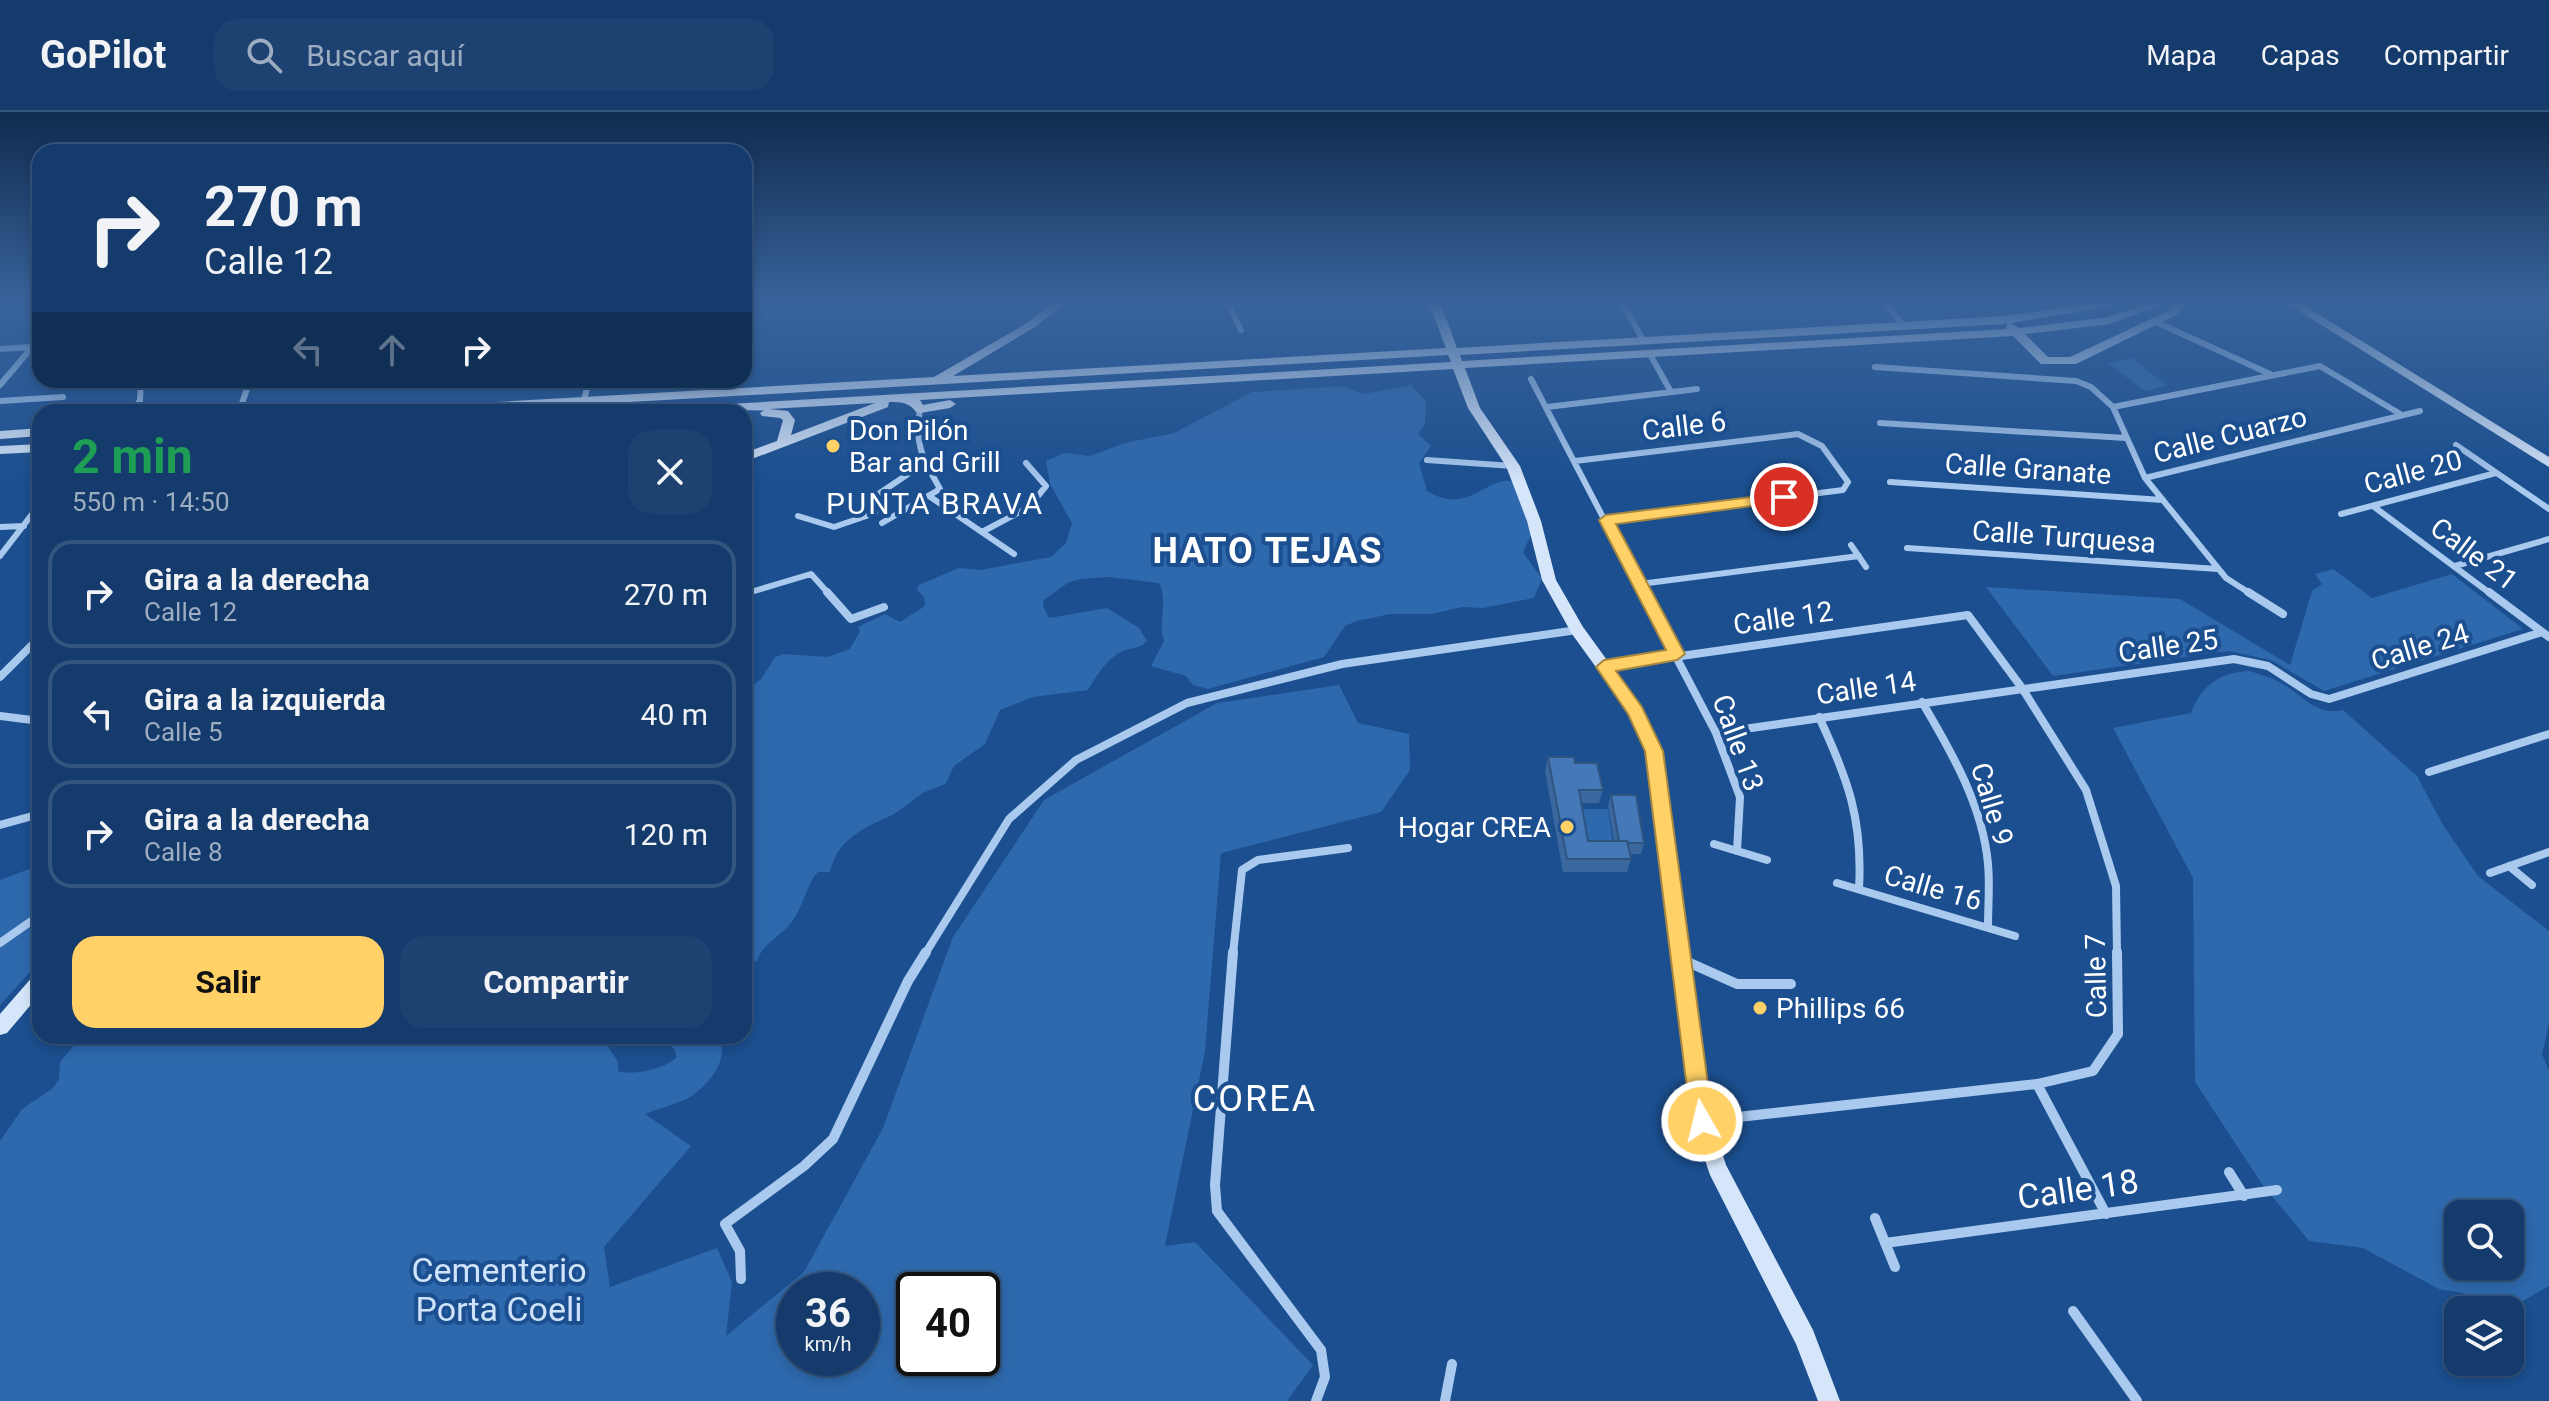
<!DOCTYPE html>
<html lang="es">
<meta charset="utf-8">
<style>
body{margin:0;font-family:Roboto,sans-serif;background:#1d4271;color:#f1f3f6;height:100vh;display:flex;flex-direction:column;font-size:30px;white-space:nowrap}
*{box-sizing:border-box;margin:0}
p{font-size:26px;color:#9dadc1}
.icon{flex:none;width:44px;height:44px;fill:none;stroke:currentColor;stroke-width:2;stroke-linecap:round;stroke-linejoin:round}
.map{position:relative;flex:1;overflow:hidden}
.details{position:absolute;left:32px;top:292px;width:720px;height:640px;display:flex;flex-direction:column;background:#143b6b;border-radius:24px;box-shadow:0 4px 12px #0003,0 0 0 2px #33557e}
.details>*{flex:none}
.banner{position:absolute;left:32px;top:32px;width:720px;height:244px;border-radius:24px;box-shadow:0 4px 12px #0003,0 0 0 2px #33557e;background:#143b6b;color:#f1f3f6;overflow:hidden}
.tools{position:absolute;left:2444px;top:1088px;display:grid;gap:16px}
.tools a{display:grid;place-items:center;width:80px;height:80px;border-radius:16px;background:#143b6b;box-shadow:0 4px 12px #0003,0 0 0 2px #33557e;font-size:40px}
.speed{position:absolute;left:776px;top:1160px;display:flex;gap:16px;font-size:40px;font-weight:700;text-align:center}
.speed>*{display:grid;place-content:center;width:104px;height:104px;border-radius:50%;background:#143b6b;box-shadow:0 4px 12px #0003,0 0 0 2px #33557e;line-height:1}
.speed small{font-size:20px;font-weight:400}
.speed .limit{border:4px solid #111;border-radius:12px;background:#fff;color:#111}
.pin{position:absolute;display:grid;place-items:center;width:68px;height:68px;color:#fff;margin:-34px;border:4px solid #fff;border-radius:50%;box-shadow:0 2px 8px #0007}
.me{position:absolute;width:88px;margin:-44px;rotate:352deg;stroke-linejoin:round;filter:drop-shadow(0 0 6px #0008)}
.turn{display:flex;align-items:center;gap:28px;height:168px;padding:0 40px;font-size:36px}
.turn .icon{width:104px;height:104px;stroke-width:2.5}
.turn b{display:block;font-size:56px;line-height:68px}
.lanes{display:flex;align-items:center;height:76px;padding:0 40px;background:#0003;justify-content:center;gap:40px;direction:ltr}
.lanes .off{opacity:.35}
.round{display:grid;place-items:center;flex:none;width:84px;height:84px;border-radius:24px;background:#1d4271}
.overview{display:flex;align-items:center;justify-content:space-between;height:136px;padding:0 40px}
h1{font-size:48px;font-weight:700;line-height:60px;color:#1e9e55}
.button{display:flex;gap:16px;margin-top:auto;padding:16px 40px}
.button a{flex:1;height:92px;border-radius:24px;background:#ffd166;color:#111;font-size:32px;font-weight:700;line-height:92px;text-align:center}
.button a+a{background:#1d4271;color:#f1f3f6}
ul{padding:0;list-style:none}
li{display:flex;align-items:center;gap:24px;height:108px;margin:0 16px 12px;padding:0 24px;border:4px solid #33557e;border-radius:24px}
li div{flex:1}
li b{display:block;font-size:30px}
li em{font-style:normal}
header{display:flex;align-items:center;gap:48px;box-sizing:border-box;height:112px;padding:0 40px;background:#143b6b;border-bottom:2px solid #33557e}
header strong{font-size:38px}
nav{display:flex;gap:44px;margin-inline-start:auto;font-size:28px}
.search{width:560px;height:72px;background:#1d4271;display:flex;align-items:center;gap:20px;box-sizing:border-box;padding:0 28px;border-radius:24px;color:#9dadc1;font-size:30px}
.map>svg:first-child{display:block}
.green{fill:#2e69ad;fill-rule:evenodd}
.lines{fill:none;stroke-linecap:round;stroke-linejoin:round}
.street-far2{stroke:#a9c9ee;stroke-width:6}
.street-far1{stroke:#a9c9ee;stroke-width:8}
.street{stroke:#a9c9ee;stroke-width:10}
.secondary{fill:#d6e6fa;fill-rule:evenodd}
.wall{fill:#3a679d}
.building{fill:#4478b7;stroke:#305480;stroke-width:2}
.route{fill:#ffd166;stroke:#a68842;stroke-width:2}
.poi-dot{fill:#ffd166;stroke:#1b4f8f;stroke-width:3}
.labels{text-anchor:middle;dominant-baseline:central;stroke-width:8;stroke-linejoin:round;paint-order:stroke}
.street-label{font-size:28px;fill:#fff;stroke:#1b4f8f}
.poi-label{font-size:28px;fill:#fff;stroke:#1b4f8f;text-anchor:start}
.neighbourhood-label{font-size:30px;letter-spacing:2px;fill:#fff;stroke:#1b4f8f}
.near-street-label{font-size:34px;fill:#fff;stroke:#1b4f8f}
.near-park-label{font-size:34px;fill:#cfe3fa;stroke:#1b4f8f}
.district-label{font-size:36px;font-weight:bold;letter-spacing:2px;fill:#fff;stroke:#1b4f8f}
.near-neighbourhood-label{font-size:36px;letter-spacing:2px;fill:#fff;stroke:#1b4f8f}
</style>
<header>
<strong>GoPilot</strong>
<div class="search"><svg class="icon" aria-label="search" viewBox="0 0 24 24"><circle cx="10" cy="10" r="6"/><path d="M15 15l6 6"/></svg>Buscar aquí</div>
<nav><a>Mapa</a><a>Capas</a><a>Compartir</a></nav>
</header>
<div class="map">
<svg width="2549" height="1289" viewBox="0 0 2549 1289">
<rect width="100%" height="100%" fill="#1b4f8f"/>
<path class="green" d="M 2132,246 L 2167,274 L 2145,279 L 2108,251 Z
M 1411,273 L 1426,289 L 1425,312 L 1418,322 L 1431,334 L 1419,351 L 1427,379 C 1471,406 1489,358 1517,371 L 1531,423 L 1523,440 L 1542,467 L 1534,486 L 1483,496 L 1462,495 L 1432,502 L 1390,502 L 1357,509 L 1345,514 L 1324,545 L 1208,577 L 1193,573 L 1186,564 L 1151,554 L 1164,529 C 1157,510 1169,492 1159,471 L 1109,465 L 1082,467 L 1069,470 L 1044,488 L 1043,494 L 1049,506 L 1107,496 L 1139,516 L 1147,529 C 1140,537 1133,535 1123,539 C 1106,547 1097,563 1088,578 L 1033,585 L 1000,598 L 985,632 L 954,654 L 946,671 C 938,676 930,677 923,681 C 912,688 903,697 892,703 C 864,716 837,727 830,760 L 818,760 C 808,769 803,796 791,811 C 781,824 763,831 757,849 L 744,853 L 744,581 L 762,566 L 775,545 L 783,542 L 828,545 L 850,537 L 860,519 L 858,515 L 885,502 L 900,510 L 925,494 L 924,485 L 917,478 L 919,473 L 959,456 L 980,458 L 1051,445 L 1066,431 L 1072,411 L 1050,372 L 1046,349 L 1064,341 L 1090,344 L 1125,331 L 1174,321 L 1252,280 L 1342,274 L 1364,282 Z
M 2333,457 L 2372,486 L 2452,462 L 2523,517 L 2324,579 L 2271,548 L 2228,539 L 2053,564 L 1986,475 L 2180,487 L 2290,553 L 2312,479 L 2322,472 L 2315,462 Z
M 2250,559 C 2258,562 2267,564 2275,568 C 2299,578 2314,605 2343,598 L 2417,664 L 2443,713 L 2478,764 L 2549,819 L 2549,911 L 2542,942 L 2549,959 L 2549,1174 L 2519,1191 L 2439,1177 L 2363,1136 L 2309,1129 L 2262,1072 L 2195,970 L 2193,766 L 2113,616 L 2191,601 C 2201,573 2221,560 2250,559 ZM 2458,1102 L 2510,1102 L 2510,1154 L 2458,1154 Z
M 1339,573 L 1358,611 L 1409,622 L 1410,658 L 1381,700 L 1221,741 L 1205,939 L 1165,1134 L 1195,1130 L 1313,1253 L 1287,1289 L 0,1289 L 0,1029 L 22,997 L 53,976 L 59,967 L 60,950 L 82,924 L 601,924 L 618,950 L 618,959 C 635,964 663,957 676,946 L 675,938 L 661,924 L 716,924 C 734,943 707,976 688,986 C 675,993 659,996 645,1002 L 691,1034 L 604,1135 L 610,1175 L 717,1136 L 732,1170 L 726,1224 L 804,1160 L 883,1016 L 953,825 L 1044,688 L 1217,591 ZM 794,1178 L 862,1178 L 862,1246 L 794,1246 ZM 914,1178 L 982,1178 L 982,1246 L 914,1246 Z
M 1581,697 L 1608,697 L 1614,739 L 1586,738 Z
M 40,753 L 40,849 L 0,893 L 0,768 Z"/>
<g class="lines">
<path class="street-far2" d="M 1228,192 L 1241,218
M 1623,192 L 1643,228
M 1886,192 L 1903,213
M 2154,209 L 2270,262
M 0,237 L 32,235
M 1651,244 L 1671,280
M 1875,255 L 2076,269 L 2091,275 L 2113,295 L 2145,366 L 2226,466 L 2251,482
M 1531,267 L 1643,482
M 0,273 L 40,226
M 376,273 L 403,268
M 584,288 L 589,268
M 0,289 L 63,285
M 1547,295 L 1697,277
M 2113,295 L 2320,254 L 2402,303
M 133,300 L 140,288 L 141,268
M 239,300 L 250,268
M 1880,311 L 2126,326
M 2456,333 L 2549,397
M 1427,348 L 1513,354
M 1575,349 L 1798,322 L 1822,334 L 1848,370 L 1843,378 L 1606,408
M 2145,366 L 2420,299
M 1890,370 L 2163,388
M 929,384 L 1014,442
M 2373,394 L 2491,482
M 2341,402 L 2496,361
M 798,404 L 834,415 L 875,401 L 871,387 L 917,356 L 915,347 L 921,343
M 882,411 L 940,377 C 923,346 914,333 920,297
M 0,415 L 24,414
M 982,420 L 1029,395 L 1046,374 L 1026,351
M 1851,433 L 1866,455
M 1907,436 L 2218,457
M 0,444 L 40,392
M 2455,454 L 2549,427
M 1640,472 L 1859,444
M 744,482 L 811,462 L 829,482"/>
<path class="street-far1" d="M 827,480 L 851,507 L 884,495
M 1642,480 L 1716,621 L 1740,685 L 1737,739
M 2248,480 L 2283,502
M 2489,480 L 2549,525
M 744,482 L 750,480
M 1604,555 L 1968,503 L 2022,576 L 2086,678 L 2116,774 L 2117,842
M 0,565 L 40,525
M 1922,590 C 1951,639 1983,694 1988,752 C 1990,773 1988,794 1988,815
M 0,604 L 40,609
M 1819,605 C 1848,667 1863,708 1859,777
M 1716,621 L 2234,547 L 2268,554 L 2311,582 L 2329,587 L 2542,520
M 2429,660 L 2549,622
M 0,713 L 40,702
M 1714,732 L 1767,748
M 2509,754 L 2532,773
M 2490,761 L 2549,740
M 1837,771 L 2015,824
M 0,831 L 40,803
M 925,842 L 1009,707 L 1076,648 L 1187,591 L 1342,552 L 1577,518
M 1233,842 L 1242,758 L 1258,748 L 1348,736"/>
<path class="street" d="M 1233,840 L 1215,1073 L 1217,1099 L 1321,1238 L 1325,1265 L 1316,1289
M 1681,847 L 1737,872 L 1791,872
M 2037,972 L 2106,1102
M 1702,1009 L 2037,972 L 2093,959 L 2118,922 L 2117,840
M 2229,1060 L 2244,1084
M 1875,1106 L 1895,1155
M 1885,1131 L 2277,1078
M 741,1167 L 740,1139 L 725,1112 L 804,1054 L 833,1027 L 908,869 L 926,840
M 2073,1199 L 2137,1289
M 1445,1289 L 1452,1252"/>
<path class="secondary" d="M 1051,192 L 1064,192 L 1035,215 L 953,264 L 1446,236 L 1429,192 L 1441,192 L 1457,236 L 2005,204 L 2085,192 L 2114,192 L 2108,195 L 2005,212 L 1460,243 L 1462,249 L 2006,217 L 2007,212 L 2011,211 L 2019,216 L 2108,205 L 2146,192 L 2163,192 L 2110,212 L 2025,222 L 2048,245 L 2070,245 L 2168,199 L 2174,192 L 2187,192 L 2176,203 L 2076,252 L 2041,252 L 2013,224 L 1465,256 L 1480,296 L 1520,354 L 1541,409 L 1556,468 L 1583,515 L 1641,595 L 1662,639 L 1712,1009 L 1726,1053 L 1813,1218 L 1840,1289 L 1818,1289 L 1796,1232 L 1710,1063 L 1692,1009 L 1646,639 L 1629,601 L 1572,522 L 1542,468 L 1527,409 L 1506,354 L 1468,296 L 1453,257 L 920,288 L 923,293 L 950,288 L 956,292 L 950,296 L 920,301 L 916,300 C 909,290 900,290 889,290 L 888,295 L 744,350 L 744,341 L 777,329 L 783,308 L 780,306 L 762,304 L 760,301 L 764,298 L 654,300 L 660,296 L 1451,250 L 1448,243 L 457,300 L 385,300 L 391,296 L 934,265 L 1027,211 ZM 875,291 L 791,323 L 795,308 L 788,299 L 769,297 Z
M 2288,192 L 2302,192 L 2549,345 L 2549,355 Z
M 40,316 L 40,324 L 0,327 L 0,319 Z
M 40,332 L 40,340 L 0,342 L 0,334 Z
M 40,861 L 40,882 L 7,921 L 0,923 L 0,902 L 34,863 Z"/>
</g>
<path class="wall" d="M 1548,645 L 1575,651 L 1603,678 L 1599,691 L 1582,691 L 1588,729 L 1614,729 L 1608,694 L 1611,683 L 1644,731 L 1641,742 L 1630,742 L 1631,747 L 1627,760 L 1563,760 L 1545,659 Z"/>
<path class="building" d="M 698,296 L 694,300 L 667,300 L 667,298 Z
M 1548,645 L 1574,645 L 1575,651 L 1597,651 L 1603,678 L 1579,678 L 1588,729 L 1627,729 L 1631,747 L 1567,747 Z
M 1611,683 L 1636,683 L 1644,731 L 1628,731 L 1627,729 L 1619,729 Z"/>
<linearGradient id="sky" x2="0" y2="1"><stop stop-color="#0f2b4f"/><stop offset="0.51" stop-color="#39639b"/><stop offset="1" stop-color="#39639b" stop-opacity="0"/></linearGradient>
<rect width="2549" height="373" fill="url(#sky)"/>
<path class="route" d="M 1784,381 L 1792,385 L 1790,389 L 1616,412 L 1685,542 L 1677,548 L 1616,559 L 1642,595 L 1663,639 L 1713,1009 L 1710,1016 L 1702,1019 L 1694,1016 L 1691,1009 L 1645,639 L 1628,602 L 1596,555 L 1604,548 L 1666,538 L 1599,408 L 1606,403 Z"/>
<g class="poi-dot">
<circle cx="833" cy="334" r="8"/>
<circle cx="1567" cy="715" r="8"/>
<circle cx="1760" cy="896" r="8"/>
</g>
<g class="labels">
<g class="street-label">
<text transform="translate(1684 314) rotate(-7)">Calle 6</text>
<text transform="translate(2230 323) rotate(-14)">Calle Cuarzo</text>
<text transform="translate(2028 357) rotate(4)">Calle Granate</text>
<text transform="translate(2413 360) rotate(-15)">Calle 20</text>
<text transform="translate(2064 425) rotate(4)">Calle Turquesa</text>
<text transform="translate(2474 442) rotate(37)">Calle 21</text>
<text transform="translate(1783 506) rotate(-8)">Calle 12</text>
<text transform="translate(2168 534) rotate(-8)">Calle 25</text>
<text transform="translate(2420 535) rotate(-17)">Calle 24</text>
<text transform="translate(1866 576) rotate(-8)">Calle 14</text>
<text transform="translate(1738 631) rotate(70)">Calle 13</text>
<text transform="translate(1992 692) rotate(73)">Calle 9</text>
<text transform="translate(1933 776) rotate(16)">Calle 16</text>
<text transform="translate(2096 864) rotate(-91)">Calle 7</text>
</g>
<g class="poi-label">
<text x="849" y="318">Don Pilón<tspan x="849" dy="32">Bar and Grill</tspan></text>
<text x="1551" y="715" text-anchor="end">Hogar CREA</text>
<text x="1776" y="896">Phillips 66</text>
</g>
<g class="neighbourhood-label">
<text x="935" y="391">PUNTA BRAVA</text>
</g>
<g class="near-street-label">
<text transform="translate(2078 1077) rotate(-8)">Calle 18</text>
</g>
<g class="near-park-label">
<text x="499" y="1158">Cementerio<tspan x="499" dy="39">Porta Coeli</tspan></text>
</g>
<g class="district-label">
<text x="1268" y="439">HATO TEJAS</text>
</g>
<g class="near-neighbourhood-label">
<text x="1255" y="987">COREA</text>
</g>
</g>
</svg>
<div class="tools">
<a><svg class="icon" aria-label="search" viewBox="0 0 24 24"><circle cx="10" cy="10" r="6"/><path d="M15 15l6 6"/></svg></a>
<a><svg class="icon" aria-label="layers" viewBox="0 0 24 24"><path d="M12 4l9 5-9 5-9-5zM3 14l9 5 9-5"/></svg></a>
</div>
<div class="speed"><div>36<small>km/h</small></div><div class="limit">40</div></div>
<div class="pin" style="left:1784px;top:385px;background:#d93025"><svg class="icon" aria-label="arrive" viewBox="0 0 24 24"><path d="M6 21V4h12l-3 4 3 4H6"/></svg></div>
<svg class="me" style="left:1702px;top:1009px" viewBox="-20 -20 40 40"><circle r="17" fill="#ffd166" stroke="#fff" stroke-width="3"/><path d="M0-11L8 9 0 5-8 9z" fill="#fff"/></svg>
<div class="banner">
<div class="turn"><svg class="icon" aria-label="right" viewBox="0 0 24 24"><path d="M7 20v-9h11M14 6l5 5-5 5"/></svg><div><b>270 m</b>Calle 12</div></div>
<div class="lanes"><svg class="icon off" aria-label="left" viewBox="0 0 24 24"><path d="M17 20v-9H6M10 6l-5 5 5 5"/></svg><svg class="icon off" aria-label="ahead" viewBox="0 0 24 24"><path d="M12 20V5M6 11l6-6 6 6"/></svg><svg class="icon" aria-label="right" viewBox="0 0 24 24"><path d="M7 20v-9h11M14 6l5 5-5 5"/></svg></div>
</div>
<section class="details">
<div class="overview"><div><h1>2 min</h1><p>550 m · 14:50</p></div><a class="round"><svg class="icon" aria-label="close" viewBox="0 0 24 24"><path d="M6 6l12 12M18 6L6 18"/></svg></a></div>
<ul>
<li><svg class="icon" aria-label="right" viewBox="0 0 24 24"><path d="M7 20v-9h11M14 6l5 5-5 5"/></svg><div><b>Gira a la derecha</b><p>Calle 12</p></div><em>270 m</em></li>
<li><svg class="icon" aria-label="left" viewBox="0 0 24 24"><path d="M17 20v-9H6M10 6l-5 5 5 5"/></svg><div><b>Gira a la izquierda</b><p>Calle 5</p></div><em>40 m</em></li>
<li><svg class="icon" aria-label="right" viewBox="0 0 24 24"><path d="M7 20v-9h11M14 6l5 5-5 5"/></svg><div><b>Gira a la derecha</b><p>Calle 8</p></div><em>120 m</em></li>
</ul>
<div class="button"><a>Salir</a><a>Compartir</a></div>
</section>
</div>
